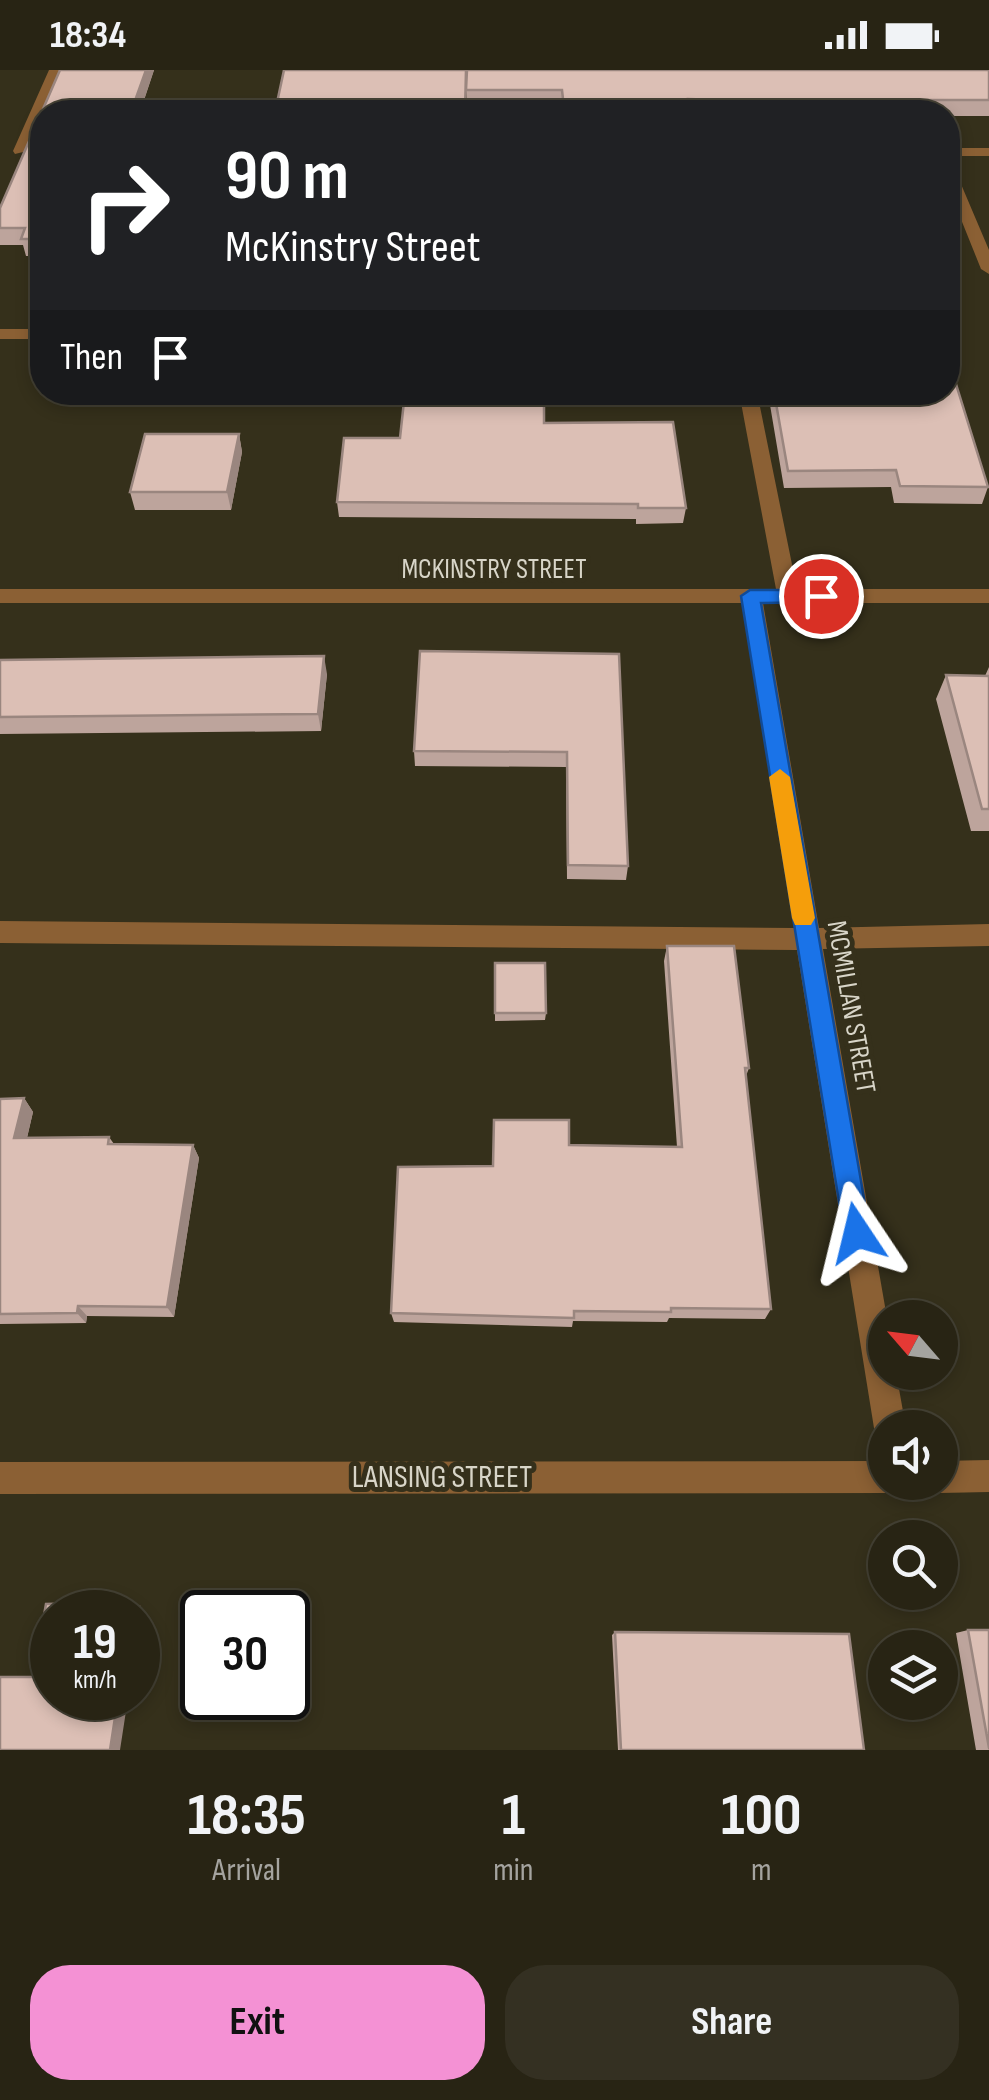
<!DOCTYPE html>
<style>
body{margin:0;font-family:"Sofia Sans Condensed",sans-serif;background:#343022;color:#f1f3f6;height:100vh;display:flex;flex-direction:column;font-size:38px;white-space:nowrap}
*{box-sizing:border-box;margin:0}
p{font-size:32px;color:#a5a4a0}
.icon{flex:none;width:55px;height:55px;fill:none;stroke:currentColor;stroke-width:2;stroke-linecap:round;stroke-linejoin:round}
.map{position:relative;height:1680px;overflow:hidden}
.panel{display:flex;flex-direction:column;background:#282414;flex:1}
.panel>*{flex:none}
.hud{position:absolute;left:30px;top:30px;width:930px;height:305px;border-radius:40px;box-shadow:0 5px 15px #0003,0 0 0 2px #444134;background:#202124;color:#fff;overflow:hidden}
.needle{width:65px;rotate:298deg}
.fabs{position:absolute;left:868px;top:1230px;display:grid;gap:20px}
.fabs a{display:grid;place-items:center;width:90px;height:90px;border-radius:50%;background:#282414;box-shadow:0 5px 15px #0003,0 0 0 2px #444134;font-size:50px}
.speed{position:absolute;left:30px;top:1520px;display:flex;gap:20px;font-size:50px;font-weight:700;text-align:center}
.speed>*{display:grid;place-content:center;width:130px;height:130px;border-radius:50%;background:#282414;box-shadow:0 5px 15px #0003,0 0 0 2px #444134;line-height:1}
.speed small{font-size:25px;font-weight:400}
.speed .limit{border:5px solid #111;border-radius:15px;background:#fff;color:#111}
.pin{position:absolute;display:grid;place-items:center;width:85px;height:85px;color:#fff;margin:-42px;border:5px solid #fff;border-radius:50%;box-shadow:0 2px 10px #0007}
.me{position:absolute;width:110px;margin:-55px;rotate:350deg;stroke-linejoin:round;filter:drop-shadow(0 0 8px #0008)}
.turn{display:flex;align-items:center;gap:35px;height:210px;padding:0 30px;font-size:45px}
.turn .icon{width:130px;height:130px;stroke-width:2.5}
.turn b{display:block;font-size:70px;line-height:85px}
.then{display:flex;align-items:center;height:95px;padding:0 30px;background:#0003;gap:20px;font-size:38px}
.eta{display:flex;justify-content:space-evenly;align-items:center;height:170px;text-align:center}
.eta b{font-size:60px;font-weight:700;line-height:70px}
.primary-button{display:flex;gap:20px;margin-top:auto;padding:20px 30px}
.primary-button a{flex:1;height:115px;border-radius:40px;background:#f491d4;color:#111;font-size:40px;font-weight:700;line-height:115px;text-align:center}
.primary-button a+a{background:#343022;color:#f1f3f6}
.status{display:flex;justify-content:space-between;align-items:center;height:70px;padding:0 50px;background:#282414;direction:ltr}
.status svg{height:28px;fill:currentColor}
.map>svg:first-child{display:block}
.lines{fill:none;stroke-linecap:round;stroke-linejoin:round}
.minor{fill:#8b6034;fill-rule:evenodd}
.wall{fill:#bda49c}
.shaded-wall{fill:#9a867f}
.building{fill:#dcbfb5;stroke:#9a867f;stroke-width:2.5}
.route{fill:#1a73e8;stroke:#114b97;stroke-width:2.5}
.slow{fill:#f59e0b}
.labels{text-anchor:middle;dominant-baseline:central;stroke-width:10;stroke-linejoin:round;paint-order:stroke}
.street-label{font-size:28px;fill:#d8d5c8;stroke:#35301b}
.near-street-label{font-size:32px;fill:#d8d5c8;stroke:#35301b}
</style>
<div class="status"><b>18:34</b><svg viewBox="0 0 49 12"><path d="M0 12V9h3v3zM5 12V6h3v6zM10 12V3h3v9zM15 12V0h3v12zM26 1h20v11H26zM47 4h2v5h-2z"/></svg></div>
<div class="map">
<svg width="989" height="1680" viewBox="0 0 989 1680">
<rect width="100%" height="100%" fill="#35301b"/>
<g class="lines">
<path class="minor" d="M 49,0 L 63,0 L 27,81 L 15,84 L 13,81 Z
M 948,78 L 989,78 L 989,86 L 948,86 Z
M 948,96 L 955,100 L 989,180 L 989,204 L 981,199 L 948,117 Z
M 0,259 L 42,259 L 42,269 L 0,269 Z
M 739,322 L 757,322 L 797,519 L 989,519 L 989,533 L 763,533 L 819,858 L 989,854 L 989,876 L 823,879 L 887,1248 L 885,1302 L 896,1302 L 906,1358 L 885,1358 L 885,1372 L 879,1369 L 874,1358 L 797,880 L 0,873 L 0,851 L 794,858 L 742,533 L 0,533 L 0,519 L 776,519 Z
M 989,1390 L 989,1422 L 940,1423 L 928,1419 L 926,1412 L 940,1412 L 940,1391 Z
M 885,1391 L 885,1412 L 899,1412 L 897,1419 L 885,1423 L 0,1424 L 0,1392 Z"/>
</g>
<path class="wall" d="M 60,0 L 154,0 L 140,42 L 42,42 L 42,186 L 26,186 L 23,175 L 0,175 L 0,138 Z
M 989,0 L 989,46 L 948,46 L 948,42 L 562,42 L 562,36 L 467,36 L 466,20 Z
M 770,322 L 948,322 L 988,417 L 982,434 L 894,433 L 891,417 L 784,418 L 769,329 Z
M 544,353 L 686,438 L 683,453 L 636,454 L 636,449 L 339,447 L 337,432 L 400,368 Z
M 239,364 L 242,382 L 231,440 L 135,440 L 130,422 Z
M 619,584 L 628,796 L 626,810 L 567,809 L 566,697 L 415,696 L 414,681 Z
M 0,590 L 327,604 L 321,661 L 0,664 Z
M 989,597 L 989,761 L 971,761 L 936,629 L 946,605 L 985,606 Z
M 667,876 L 749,998 L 746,1006 L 771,1239 L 765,1249 L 669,1248 L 667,1252 L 573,1251 L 572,1257 L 394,1252 L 391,1243 L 493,1096 L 569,1075 L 677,1077 L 664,891 Z
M 495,893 L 546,943 L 545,950 L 495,951 Z
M 24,1028 L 33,1042 L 27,1068 L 109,1067 L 114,1074 L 193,1075 L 199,1088 L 174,1247 L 87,1246 L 86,1253 L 0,1254 L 0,1029 Z
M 968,1560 L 989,1680 L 976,1680 L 956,1563 Z
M 615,1562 L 864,1680 L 618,1680 L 612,1565 Z"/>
<path class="shaded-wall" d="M 146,0 L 154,0 L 140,42 L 131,42 Z
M 239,364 L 242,382 L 231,440 L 227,422 Z
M 324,586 L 327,604 L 321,661 L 318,644 Z
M 24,1028 L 33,1042 L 24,1080 L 14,1068 Z
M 193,1075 L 199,1088 L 174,1247 L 167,1237 Z
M 78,1236 L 87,1246 L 86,1253 L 77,1243 Z
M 131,1532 L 141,1536 L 138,1558 L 138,1542 L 130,1542 Z
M 118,1628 L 128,1628 L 120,1680 L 110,1680 Z"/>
<path class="building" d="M 60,0 L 146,0 L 131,42 L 42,42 L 42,169 L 21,169 L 25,158 L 0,158 L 0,138 Z
M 284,0 L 466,0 L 465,42 L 275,42 Z
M 467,0 L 989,0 L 989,30 L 852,30 L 856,42 L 807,42 L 804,32 L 688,29 L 690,42 L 648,42 L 647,30 L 563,29 L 562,20 L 466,20 Z
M 948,311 L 955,311 L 988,417 L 900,416 L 896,400 L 788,401 L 774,322 L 948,322 Z
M 405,322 L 544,322 L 544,353 L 673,352 L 686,438 L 638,438 L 638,434 L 337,432 L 344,368 L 400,368 Z
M 145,364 L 239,364 L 227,422 L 130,422 Z
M 420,581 L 619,584 L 628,796 L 568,795 L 567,682 L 414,681 Z
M 324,586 L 318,644 L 0,647 L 0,590 Z
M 946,605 L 989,606 L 989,739 L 982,739 Z
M 667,876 L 734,876 L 749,998 L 745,998 L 771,1239 L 671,1238 L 671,1242 L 574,1241 L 574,1248 L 391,1243 L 398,1097 L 493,1096 L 494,1050 L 569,1050 L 569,1075 L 682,1077 Z
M 495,893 L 545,893 L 546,943 L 495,943 Z
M 24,1028 L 14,1068 L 109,1067 L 108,1074 L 193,1075 L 167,1237 L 78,1236 L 77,1243 L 0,1244 L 0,1029 Z
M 131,1532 L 130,1542 L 52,1542 L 52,1628 L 118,1628 L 110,1680 L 0,1680 L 0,1607 L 33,1607 L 46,1534 Z
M 968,1560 L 989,1560 L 989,1678 Z
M 615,1562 L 849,1564 L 864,1680 L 621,1680 Z"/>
<path class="route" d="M 750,520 L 821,520 L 830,526 L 821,532 L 761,533 L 870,1163 L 866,1172 L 857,1176 L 848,1172 L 844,1163 L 741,526 Z"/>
<path class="slow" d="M 780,699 L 790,707 L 815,848 L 811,855 L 795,855 L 792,848 L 769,707 Z"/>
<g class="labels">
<g class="street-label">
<text x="494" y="499">MCKINSTRY STREET</text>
<text transform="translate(851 937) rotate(80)">MCMILLAN STREET</text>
</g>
<g class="near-street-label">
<text x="442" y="1407">LANSING STREET</text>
</g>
</g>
</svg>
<div class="fabs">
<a><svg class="needle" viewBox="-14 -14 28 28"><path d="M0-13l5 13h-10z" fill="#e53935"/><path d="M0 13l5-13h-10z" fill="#a5a4a0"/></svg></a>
<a><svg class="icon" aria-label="sound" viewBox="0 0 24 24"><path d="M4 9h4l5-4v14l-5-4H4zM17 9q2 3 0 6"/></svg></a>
<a><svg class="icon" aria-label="search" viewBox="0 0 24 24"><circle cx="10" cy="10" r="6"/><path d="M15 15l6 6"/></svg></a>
<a><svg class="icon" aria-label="layers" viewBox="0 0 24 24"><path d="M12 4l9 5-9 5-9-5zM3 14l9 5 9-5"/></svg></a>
</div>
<div class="speed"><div>19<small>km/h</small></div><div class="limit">30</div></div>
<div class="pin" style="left:821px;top:526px;background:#d93025"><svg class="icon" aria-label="arrive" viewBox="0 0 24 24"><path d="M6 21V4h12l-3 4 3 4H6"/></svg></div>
<svg class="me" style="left:857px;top:1163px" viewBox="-20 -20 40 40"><path d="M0-17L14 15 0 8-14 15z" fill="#1a73e8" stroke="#fff" stroke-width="4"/></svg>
<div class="hud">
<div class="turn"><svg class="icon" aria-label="right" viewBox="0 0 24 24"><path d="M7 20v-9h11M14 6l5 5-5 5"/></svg><div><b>90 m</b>McKinstry Street</div></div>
<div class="then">Then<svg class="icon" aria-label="arrive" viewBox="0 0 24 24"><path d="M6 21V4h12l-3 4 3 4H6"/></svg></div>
</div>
</div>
<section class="panel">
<div class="eta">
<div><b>18:35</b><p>Arrival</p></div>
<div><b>1</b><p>min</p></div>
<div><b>100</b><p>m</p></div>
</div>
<div class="primary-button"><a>Exit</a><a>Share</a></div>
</section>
